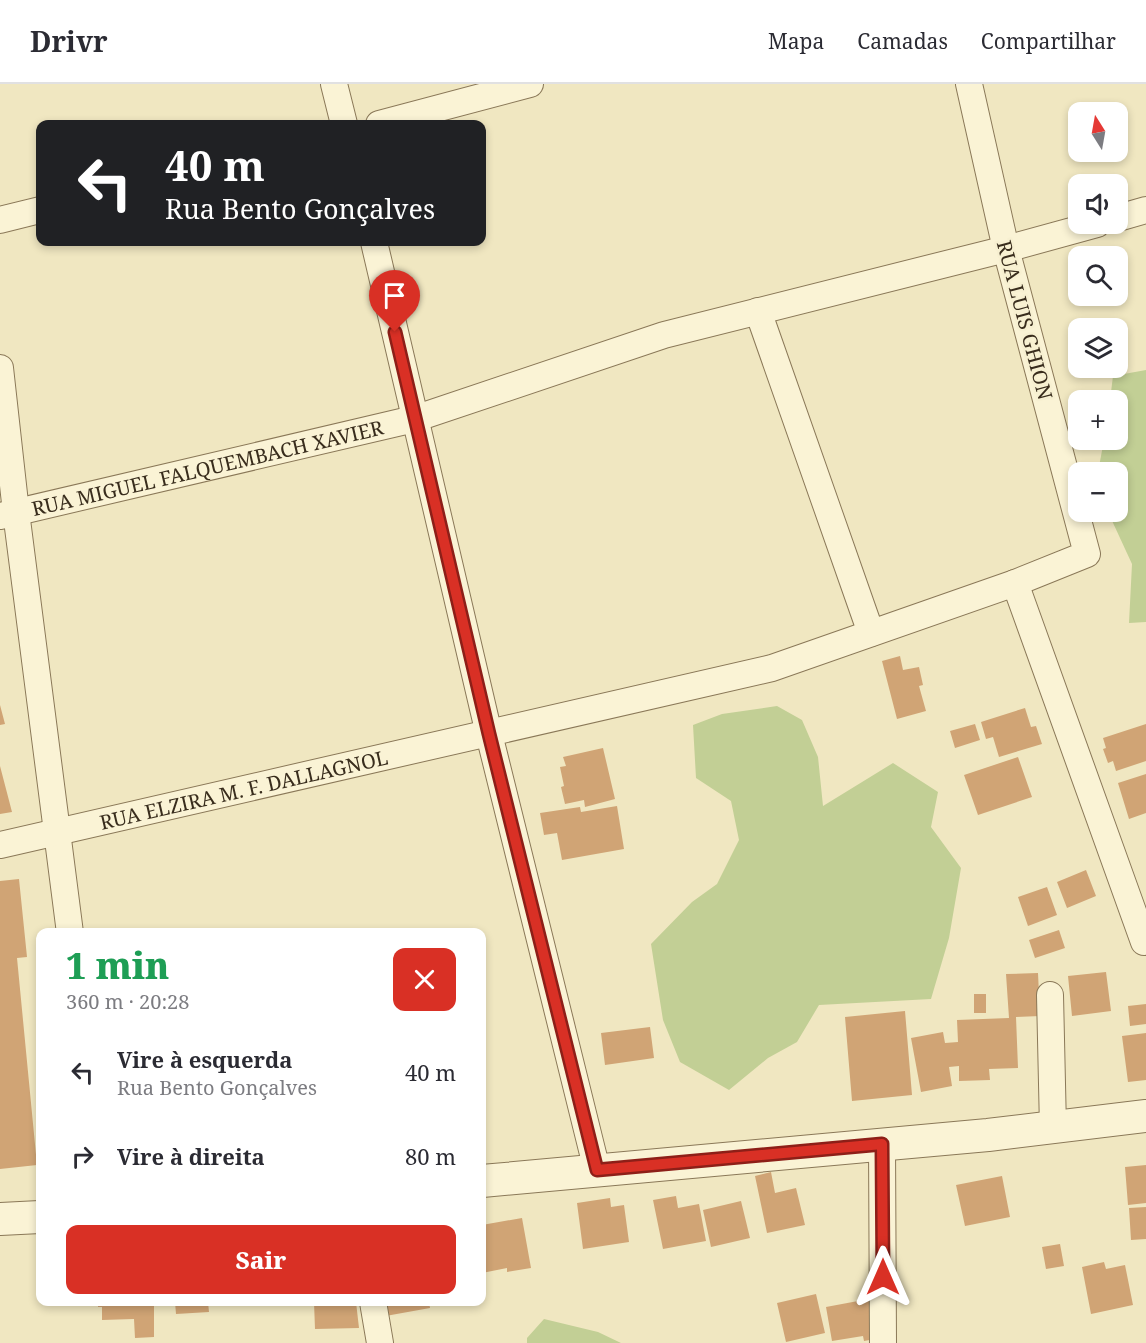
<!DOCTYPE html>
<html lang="pt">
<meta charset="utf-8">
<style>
body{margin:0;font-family:"Noto Serif",serif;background:#f2f2f3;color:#2b2b33;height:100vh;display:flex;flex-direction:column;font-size:22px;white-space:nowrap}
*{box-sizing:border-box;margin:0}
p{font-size:20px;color:#7c7c81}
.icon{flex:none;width:33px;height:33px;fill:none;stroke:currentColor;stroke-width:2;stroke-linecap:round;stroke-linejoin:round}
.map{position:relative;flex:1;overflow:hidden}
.sheet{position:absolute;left:36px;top:844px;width:450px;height:378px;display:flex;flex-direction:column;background:#fff;border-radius:12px;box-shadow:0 3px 9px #0003}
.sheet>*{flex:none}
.top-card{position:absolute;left:36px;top:36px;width:450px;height:126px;border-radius:12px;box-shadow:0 3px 9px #0003;background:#202124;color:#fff;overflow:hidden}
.needle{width:39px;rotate:349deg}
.fabs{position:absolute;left:1068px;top:18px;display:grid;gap:12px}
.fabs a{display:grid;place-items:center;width:60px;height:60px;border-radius:12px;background:#fff;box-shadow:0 3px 9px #0003;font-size:30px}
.pin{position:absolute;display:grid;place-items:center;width:51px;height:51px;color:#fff;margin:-62px -26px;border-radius:50% 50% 50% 0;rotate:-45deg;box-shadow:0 0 6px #0007}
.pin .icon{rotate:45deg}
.me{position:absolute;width:66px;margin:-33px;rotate:0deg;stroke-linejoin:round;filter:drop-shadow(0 0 4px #0008)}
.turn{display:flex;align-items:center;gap:21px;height:126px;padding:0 30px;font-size:27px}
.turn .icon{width:78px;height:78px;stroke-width:2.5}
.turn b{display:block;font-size:42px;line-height:51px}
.round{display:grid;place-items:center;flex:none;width:63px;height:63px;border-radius:12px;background:#f2f2f3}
.headline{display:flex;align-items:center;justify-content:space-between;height:102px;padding:0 30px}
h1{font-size:36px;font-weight:800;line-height:45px;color:#1e9e55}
.cta{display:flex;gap:12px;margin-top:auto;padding:12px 30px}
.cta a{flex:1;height:69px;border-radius:12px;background:#d93025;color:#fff;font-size:24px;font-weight:800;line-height:69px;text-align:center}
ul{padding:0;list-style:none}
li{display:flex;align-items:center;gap:18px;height:84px;padding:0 30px}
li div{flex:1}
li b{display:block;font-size:22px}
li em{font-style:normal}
header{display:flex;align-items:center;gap:36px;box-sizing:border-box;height:84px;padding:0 30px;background:#fff;border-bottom:2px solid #e1e1e2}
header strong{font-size:28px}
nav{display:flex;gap:33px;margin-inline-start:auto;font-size:21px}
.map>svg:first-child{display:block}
.green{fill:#c2cf95}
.building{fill:#d0a475}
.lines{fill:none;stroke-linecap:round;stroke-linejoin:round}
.minor-casing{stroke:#8a7858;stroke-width:28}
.tertiary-casing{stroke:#8a7858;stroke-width:34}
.minor{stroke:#faf3d5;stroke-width:26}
.tertiary{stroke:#faf3d5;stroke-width:32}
.route-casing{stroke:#8d1f18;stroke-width:15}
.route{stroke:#d93025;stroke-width:10}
.labels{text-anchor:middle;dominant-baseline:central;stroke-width:5;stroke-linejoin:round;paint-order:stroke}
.street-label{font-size:20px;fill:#392d1d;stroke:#f7f0d1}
</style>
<header>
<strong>Drivr</strong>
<nav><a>Mapa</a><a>Camadas</a><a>Compartilhar</a></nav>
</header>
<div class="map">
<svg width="1146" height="1259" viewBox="0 0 1146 1259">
<rect width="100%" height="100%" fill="#f0e7c1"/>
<path class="green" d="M 1146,286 L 1146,538 L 1129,539 L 1132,480 L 1108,428 L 1118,428 L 1118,388 L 1098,388 L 1104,356 L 1118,356 L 1118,316 L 1110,316 L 1113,292 Z
M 777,622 L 802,636 L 818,673 L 823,722 L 893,679 L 938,708 L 931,743 L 961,784 L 949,854 L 931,915 L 819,921 L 797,958 L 768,974 L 729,1006 L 680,978 L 663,936 L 651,860 L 692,818 L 717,800 L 739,756 L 731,717 L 696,694 L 693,641 L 722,630 Z
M 544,1235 L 598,1248 L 621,1259 L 527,1259 L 527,1254 Z"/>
<path class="building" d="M 900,572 L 903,586 L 919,583 L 923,601 L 919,602 L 926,627 L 897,635 L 882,577 Z
M 0,621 L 5,640 L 0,641 Z
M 1025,624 L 1031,643 L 1036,642 L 1042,660 L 999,673 L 993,653 L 986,655 L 981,638 Z
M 975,640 L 980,656 L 955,664 L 950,647 Z
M 1146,640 L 1146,677 L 1116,687 L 1113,677 L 1108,679 L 1103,665 L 1106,664 L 1103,654 Z
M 603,664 L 615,715 L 585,723 L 584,716 L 565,720 L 561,703 L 564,702 L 560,683 L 566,682 L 563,673 Z
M 1018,673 L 1032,713 L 978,731 L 964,691 Z
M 0,682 L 12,728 L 0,730 Z
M 1146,690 L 1146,729 L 1129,735 L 1118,699 Z
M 617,722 L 624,765 L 562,776 L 557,749 L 544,751 L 540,729 L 580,723 L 581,728 Z
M 1086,786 L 1096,812 L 1067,824 L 1057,798 Z
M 19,795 L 27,873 L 17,874 L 37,1081 L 0,1085 L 0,797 Z
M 1047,803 L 1057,831 L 1028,842 L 1018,813 Z
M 1059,846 L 1065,864 L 1035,874 L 1029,856 Z
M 1106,888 L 1111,927 L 1072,932 L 1068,892 Z
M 1038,889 L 1040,932 L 1016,933 L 1018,984 L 989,985 L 990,996 L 959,997 L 959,982 L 949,983 L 952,1002 L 921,1008 L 911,954 L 943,948 L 945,959 L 958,958 L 957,936 L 1009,934 L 1006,890 Z
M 974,910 L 986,910 L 986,929 L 974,929 Z
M 1146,920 L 1146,940 L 1130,942 L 1128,922 Z
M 905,927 L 912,1011 L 852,1017 L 845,933 Z
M 650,943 L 654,974 L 605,981 L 601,949 Z
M 1146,949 L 1146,996 L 1128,998 L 1122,952 Z
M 1146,1081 L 1146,1119 L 1128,1121 L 1125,1083 Z
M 771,1088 L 775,1109 L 796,1104 L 805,1141 L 767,1149 L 755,1092 Z
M 1002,1092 L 1010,1133 L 965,1142 L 956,1101 Z
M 676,1112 L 678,1124 L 699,1120 L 706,1157 L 663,1165 L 653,1116 Z
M 610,1114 L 611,1123 L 624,1121 L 629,1158 L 583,1165 L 577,1119 Z
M 741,1117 L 750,1154 L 711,1163 L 703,1126 Z
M 1146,1123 L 1146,1155 L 1131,1156 L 1129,1124 Z
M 522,1134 L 531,1184 L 507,1188 L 507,1184 L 482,1189 L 482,1141 Z
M 1060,1160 L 1064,1182 L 1046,1185 L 1042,1163 Z
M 1104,1178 L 1106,1185 L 1125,1181 L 1133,1221 L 1091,1230 L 1082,1183 Z
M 816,1210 L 825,1249 L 786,1258 L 777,1219 Z
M 874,1214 L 881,1254 L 864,1257 L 863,1252 L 832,1257 L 826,1223 Z
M 98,1218 L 154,1218 L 154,1253 L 135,1254 L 134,1235 L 102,1236 L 102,1223 L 98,1223 Z
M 175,1218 L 208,1218 L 209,1228 L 176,1230 Z
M 314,1218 L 356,1218 L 359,1244 L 315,1245 Z
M 378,1218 L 429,1218 L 430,1224 L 380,1233 Z"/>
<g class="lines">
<g class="minor-casing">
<g id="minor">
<path d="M 334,0 L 344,40"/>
<path d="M 379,40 L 530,0"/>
<path d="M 1118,134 L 1146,126"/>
<path d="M 0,136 L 40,126"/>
<path d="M 374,158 L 489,650 L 597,1086"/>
<path d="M 758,227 L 871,549"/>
<path d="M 0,284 L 16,428 L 70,849"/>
<path id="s1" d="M 0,432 L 414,335 L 664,251 L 1006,165 L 1097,140"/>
<path d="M 1015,499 L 1144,858"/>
<path id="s2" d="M 0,761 L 772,584 L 1015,499 L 1087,470 L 1006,165 L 969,0"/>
<path d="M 1050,911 L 1053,1044"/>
<path d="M 882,1060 L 883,1259"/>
<path d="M 373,1218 L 380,1259"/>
</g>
</g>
<g class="tertiary-casing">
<path id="tertiary" d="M 482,1097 L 988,1051 L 1146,1032
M 0,1135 L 40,1133"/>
</g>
<use href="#minor" class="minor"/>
<use href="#tertiary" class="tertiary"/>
</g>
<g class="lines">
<g class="route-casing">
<path id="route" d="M 395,248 L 489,650 L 597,1086 L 882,1060 L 883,1193"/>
</g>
<use href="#route" class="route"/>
</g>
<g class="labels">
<g class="street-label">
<text transform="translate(1025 236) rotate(75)">RUA LUIS GHION</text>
<text stroke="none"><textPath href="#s1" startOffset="213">RUA MIGUEL FALQUEMBACH XAVIER</textPath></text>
<text stroke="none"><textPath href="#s2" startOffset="250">RUA ELZIRA M. F. DALLAGNOL</textPath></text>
</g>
</g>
</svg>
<div class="fabs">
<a><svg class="needle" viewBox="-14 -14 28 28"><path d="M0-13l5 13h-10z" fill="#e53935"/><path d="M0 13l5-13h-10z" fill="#7c7c81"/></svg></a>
<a><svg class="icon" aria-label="sound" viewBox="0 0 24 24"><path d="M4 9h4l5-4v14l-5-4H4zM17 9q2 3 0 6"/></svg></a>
<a><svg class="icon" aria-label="search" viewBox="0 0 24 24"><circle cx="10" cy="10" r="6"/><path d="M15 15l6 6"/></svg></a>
<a><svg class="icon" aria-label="layers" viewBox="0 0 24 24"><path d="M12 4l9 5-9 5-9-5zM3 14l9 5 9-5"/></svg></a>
<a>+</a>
<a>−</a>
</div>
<div class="pin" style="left:395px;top:248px;background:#d93025"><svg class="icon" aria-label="arrive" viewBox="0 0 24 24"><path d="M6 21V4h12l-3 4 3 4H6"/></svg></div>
<svg class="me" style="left:883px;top:1193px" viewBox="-20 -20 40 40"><path d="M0-17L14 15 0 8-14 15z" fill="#d93025" stroke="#fff" stroke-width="4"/></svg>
<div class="top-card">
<div class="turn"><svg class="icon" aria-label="left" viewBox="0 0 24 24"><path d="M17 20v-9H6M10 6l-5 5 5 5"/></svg><div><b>40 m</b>Rua Bento Gonçalves</div></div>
</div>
<section class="sheet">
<div class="headline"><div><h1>1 min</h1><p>360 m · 20:28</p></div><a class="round" style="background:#d93025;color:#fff"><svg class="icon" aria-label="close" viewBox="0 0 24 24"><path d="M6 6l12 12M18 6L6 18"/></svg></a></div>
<ul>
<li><svg class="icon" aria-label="left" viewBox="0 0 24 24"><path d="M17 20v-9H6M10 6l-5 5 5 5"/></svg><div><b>Vire à esquerda</b><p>Rua Bento Gonçalves</p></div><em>40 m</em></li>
<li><svg class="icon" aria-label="right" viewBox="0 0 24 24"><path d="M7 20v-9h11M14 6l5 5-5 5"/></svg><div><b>Vire à direita</b></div><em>80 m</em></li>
</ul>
<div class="cta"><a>Sair</a></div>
</section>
</div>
